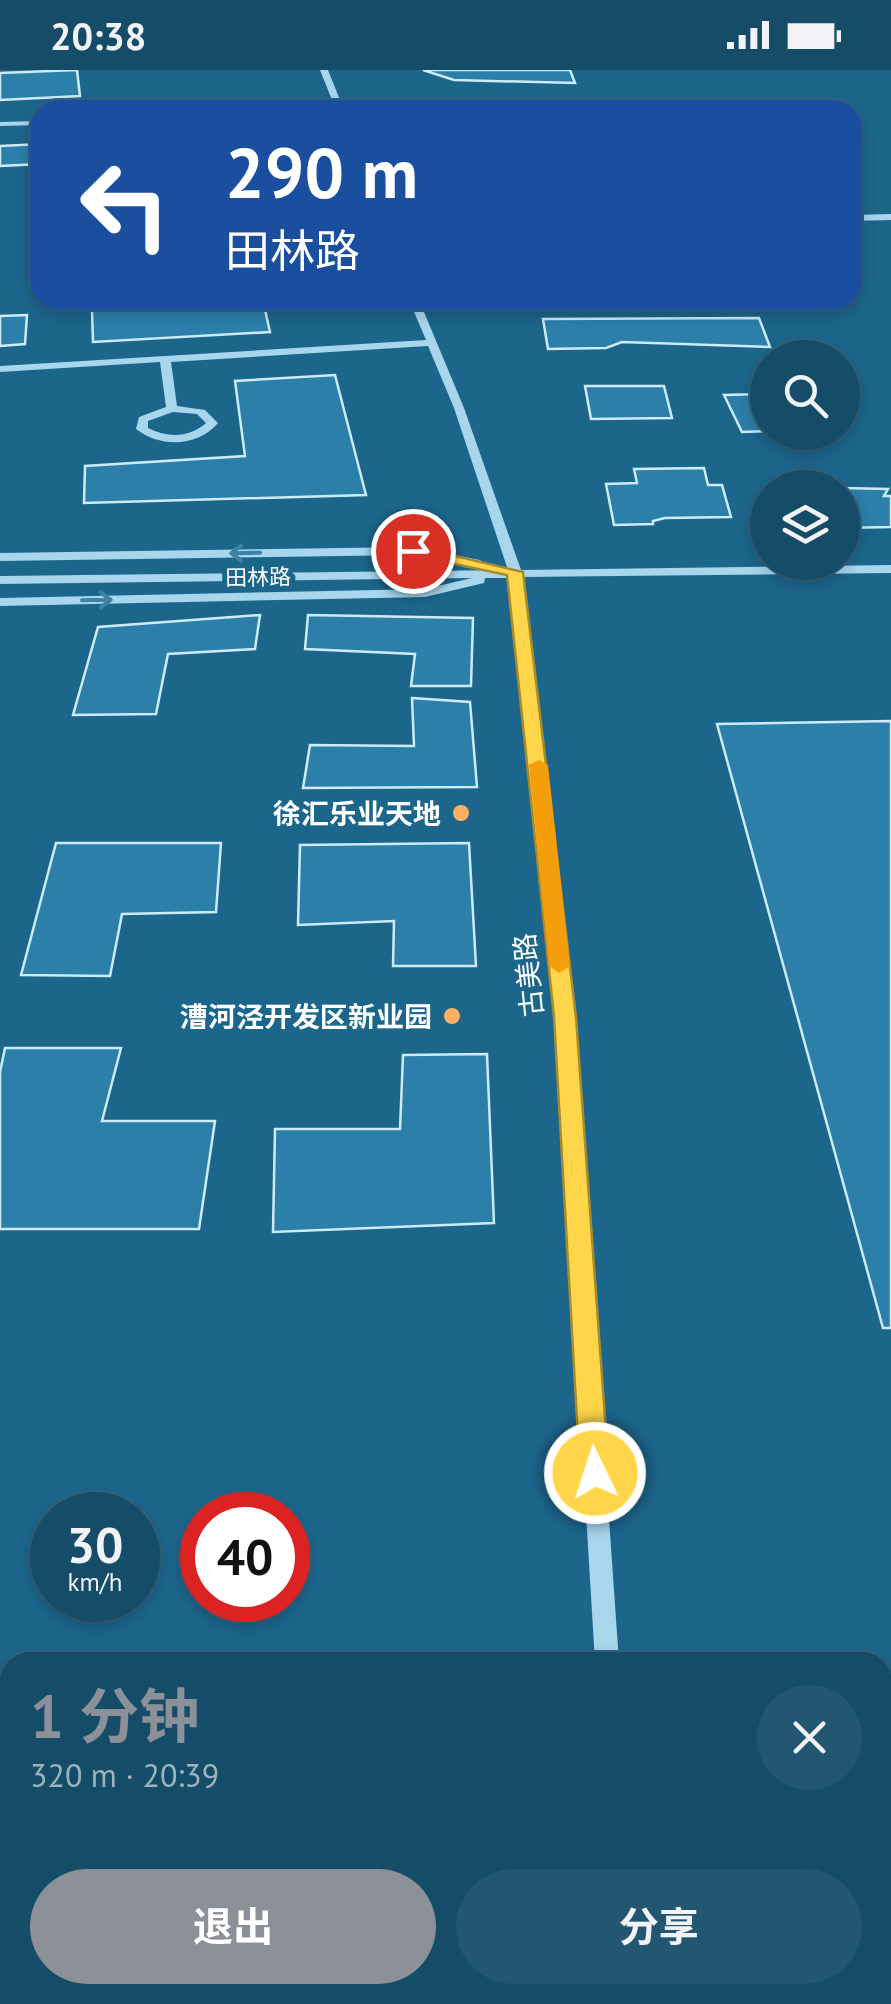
<!DOCTYPE html>
<html lang="zh">
<meta charset="utf-8">
<style>
body{margin:0;font-family:"PT Sans","Noto Sans SC",sans-serif;background:#225671;color:#f1f3f6;height:100vh;display:flex;flex-direction:column;font-size:38px;white-space:nowrap}
*{box-sizing:border-box;margin:0}
p{font-size:32px;color:#9db4c0}
.icon{flex:none;width:55px;height:55px;fill:none;stroke:currentColor;stroke-width:2;stroke-linecap:round;stroke-linejoin:round}
.map{position:relative;flex:1;overflow:hidden}
.sheet{position:absolute;left:0px;top:1582px;width:892px;height:352px;display:flex;flex-direction:column;background:#154c68;border-radius:30px 30px 0 0;box-shadow:0 5px 15px #0003,0 0 0 2px #34637c}
.sheet>*{flex:none}
.guide{position:absolute;left:30px;top:30px;width:832px;height:210px;border-radius:30px;box-shadow:0 5px 15px #0003,0 0 0 2px #34637c;background:#1a4fa0;color:#fff;overflow:hidden}
.controls{position:absolute;left:750px;top:270px;display:grid;gap:20px}
.controls a{display:grid;place-items:center;width:110px;height:110px;border-radius:50%;background:#154c68;box-shadow:0 5px 15px #0003,0 0 0 2px #34637c;font-size:50px}
.speed{position:absolute;left:30px;top:1422px;display:flex;gap:20px;font-size:50px;font-weight:700;text-align:center}
.speed>*{display:grid;place-content:center;width:130px;height:130px;border-radius:50%;background:#154c68;box-shadow:0 5px 15px #0003,0 0 0 2px #34637c;line-height:1}
.speed small{font-size:25px;font-weight:400}
.speed .limit{border:15px solid #d22;background:#fff;color:#111}
.pin{position:absolute;display:grid;place-items:center;width:85px;height:85px;color:#fff;margin:-42px;border:5px solid #fff;border-radius:50%;box-shadow:0 2px 10px #0007}
.me{position:absolute;width:110px;margin:-55px;rotate:356deg;stroke-linejoin:round;filter:drop-shadow(0 0 8px #0008)}
.turn{display:flex;align-items:center;gap:35px;height:210px;padding:0 30px;font-size:45px}
.turn .icon{width:130px;height:130px;stroke-width:2.5}
.turn b{display:block;font-size:70px;line-height:85px}
.round{display:grid;place-items:center;flex:none;width:105px;height:105px;border-radius:52px;background:#225671}
.head{display:flex;align-items:center;justify-content:space-between;height:170px;padding:0 30px}
h1{font-size:60px;font-weight:700;line-height:75px;color:#8c9099}
.cta{display:flex;gap:20px;margin-top:auto;padding:20px 30px}
.cta a{flex:1;height:115px;border-radius:60px;background:#8c9099;color:#fff;font-size:40px;font-weight:700;line-height:115px;text-align:center}
.cta a+a{background:#225671;color:#f1f3f6}
.status{display:flex;justify-content:space-between;align-items:center;height:70px;padding:0 50px;background:#154c68;direction:ltr}
.status svg{height:28px;fill:currentColor}
.map>svg:first-child{display:block}
.building{fill:#2b7fa9;stroke:#cdebf9;stroke-width:2.5}
.lines{fill:none;stroke-linecap:round;stroke-linejoin:round}
.minor{fill:#a7d6ed;fill-rule:evenodd}
.oneway{stroke:#3f81a4}
.route{fill:#ffd54a;stroke:#a68a30;stroke-width:2.5}
.slow{fill:#f59e0b}
.poi-dot{fill:#fdb065;stroke:#1c658b;stroke-width:4}
.labels{text-anchor:middle;dominant-baseline:central;stroke-width:10;stroke-linejoin:round;paint-order:stroke}
.far-street-label{font-size:22px;fill:#fff;stroke:#1c658b}
.poi-label{font-size:28px;font-weight:bold;fill:#fff;stroke:#1c658b;text-anchor:end}
.street-label{font-size:28px;fill:#fff;stroke:#1c658b}
</style>
<div class="status"><b>20:38</b><svg viewBox="0 0 49 12"><path d="M0 12V9h3v3zM5 12V6h3v6zM10 12V3h3v9zM15 12V0h3v12zM26 1h20v11H26zM47 4h2v5h-2z"/></svg></div>
<div class="map">
<svg width="891" height="1934" viewBox="0 0 891 1934">
<rect width="100%" height="100%" fill="#1c658b"/>
<path class="building" d="M 77,0 L 80,26 L 0,30 L 0,3 Z
M 423,0 L 570,0 L 575,13 L 454,10 Z
M 40,74 L 40,94 L 0,96 L 0,76 Z
M 263,231 L 270,262 L 93,272 L 92,241 Z
M 27,245 L 25,274 L 0,276 L 0,246 Z
M 759,248 L 770,277 L 622,272 L 606,278 L 548,279 L 543,249 Z
M 335,305 L 366,425 L 84,433 L 85,396 L 245,386 L 235,311 Z
M 585,316 L 664,316 L 672,348 L 591,349 Z
M 768,324 L 768,361 L 742,362 L 724,325 Z
M 704,398 L 708,415 L 722,415 L 731,447 L 665,448 L 653,451 L 653,454 L 614,455 L 606,414 L 637,413 L 634,399 Z
M 842,418 L 888,419 L 884,426 L 891,426 L 891,457 L 842,458 Z
M 260,545 L 255,579 L 168,584 L 156,644 L 73,645 L 98,557 Z
M 308,545 L 473,548 L 471,616 L 411,616 L 415,584 L 305,579 Z
M 412,628 L 470,632 L 477,717 L 303,718 L 310,675 L 414,676 Z
M 891,651 L 891,1258 L 883,1258 L 717,654 Z
M 56,773 L 221,773 L 216,842 L 122,844 L 110,906 L 21,905 Z
M 469,773 L 476,896 L 393,896 L 394,851 L 298,855 L 300,775 Z
M 5,978 L 121,978 L 102,1051 L 215,1051 L 199,1159 L 0,1159 L 0,1002 Z
M 487,984 L 494,1153 L 273,1162 L 275,1059 L 400,1059 L 403,985 Z"/>
<g class="lines">
<path class="minor" d="M 320,0 L 328,0 L 344,40 L 336,40 Z
M 40,51 L 40,55 L 0,56 L 0,52 Z
M 891,144 L 891,150 L 852,151 L 852,145 Z
M 409,230 L 419,230 L 464,338 L 521,500 L 891,495 L 891,503 L 522,507 L 574,947 L 619,1592 L 595,1592 L 556,947 L 509,508 L 485,508 L 484,513 L 425,527 L 0,536 L 0,528 L 425,519 L 472,508 L 0,514 L 0,506 L 508,500 L 454,338 L 428,276 L 171,292 L 177,336 L 205,340 L 218,353 C 198,377 160,378 136,359 L 139,347 L 166,337 L 160,292 L 0,302 L 0,296 L 426,270 ZM 173,342 L 197,344 L 206,353 C 189,368 168,368 148,358 L 148,351 Z
M 413,477 L 480,490 L 486,494 L 480,498 L 413,485 L 0,491 L 0,483 Z
M 628,1925 L 656,1925 L 657,1934 L 629,1934 Z"/>
</g>
<defs><path id="oneway-shaft" d="M-6 0H5M1.5-3L5.5 0L1.5 3" fill="none" stroke-width="1.6" stroke-linecap="round" stroke-linejoin="round" transform="scale(2.5)"/></defs>
<g class="oneway">
<use href="#oneway-shaft" transform="translate(245 483) rotate(179)"/>
<use href="#oneway-shaft" transform="translate(97 530) rotate(-1)"/>
</g>
<path class="route" d="M 413,476 L 523,502 L 576,947 L 609,1403 L 605,1411 L 595,1415 L 585,1411 L 580,1403 L 554,947 L 507,505 L 407,484 L 407,477 Z"/>
<path class="slow" d="M 539,690 L 548,695 L 570,896 L 559,903 L 549,896 L 529,695 Z"/>
<g class="poi-dot">
<circle cx="461" cy="743" r="10"/>
<circle cx="452" cy="946" r="10"/>
</g>
<g class="labels">
<g class="far-street-label">
<text transform="translate(258 507) rotate(-1)">田林路</text>
</g>
<g class="poi-label">
<text x="441" y="743">徐汇乐业天地</text>
<text x="432" y="946">漕河泾开发区新业园</text>
</g>
<g class="street-label">
<text transform="translate(528 905) rotate(-96)">古美路</text>
</g>
</g>
</svg>
<div class="controls">
<a><svg class="icon" aria-label="search" viewBox="0 0 24 24"><circle cx="10" cy="10" r="6"/><path d="M15 15l6 6"/></svg></a>
<a><svg class="icon" aria-label="layers" viewBox="0 0 24 24"><path d="M12 4l9 5-9 5-9-5zM3 14l9 5 9-5"/></svg></a>
</div>
<div class="speed"><div>30<small>km/h</small></div><div class="limit">40</div></div>
<div class="pin" style="left:413px;top:481px;background:#d93025"><svg class="icon" aria-label="arrive" viewBox="0 0 24 24"><path d="M6 21V4h12l-3 4 3 4H6"/></svg></div>
<svg class="me" style="left:595px;top:1403px" viewBox="-20 -20 40 40"><circle r="17" fill="#ffd54a" stroke="#fff" stroke-width="3"/><path d="M0-11L8 9 0 5-8 9z" fill="#fff"/></svg>
<div class="guide">
<div class="turn"><svg class="icon" aria-label="left" viewBox="0 0 24 24"><path d="M17 20v-9H6M10 6l-5 5 5 5"/></svg><div><b>290 m</b>田林路</div></div>
</div>
<section class="sheet">
<div class="head"><div><h1>1 分钟</h1><p>320 m · 20:39</p></div><a class="round"><svg class="icon" aria-label="close" viewBox="0 0 24 24"><path d="M6 6l12 12M18 6L6 18"/></svg></a></div>
<div class="cta"><a>退出</a><a>分享</a></div>
</section>
</div>
